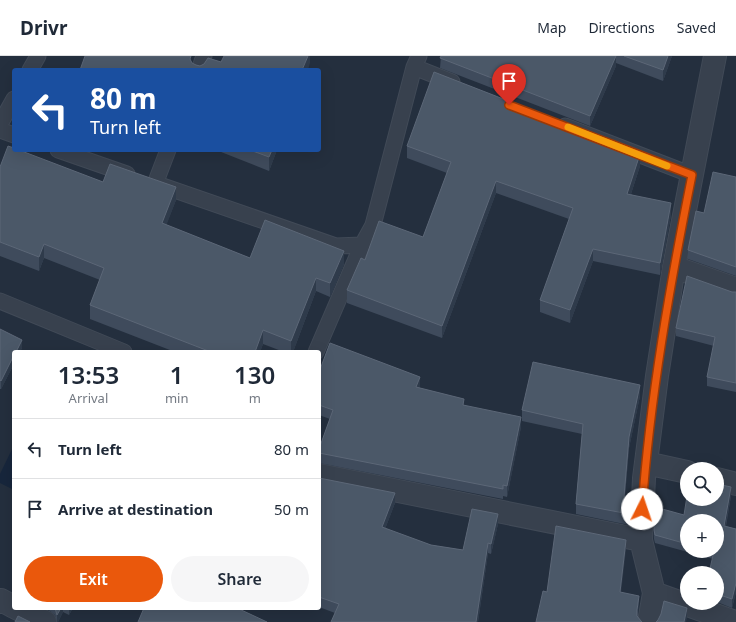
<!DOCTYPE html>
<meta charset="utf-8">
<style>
body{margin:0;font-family:"Noto Sans",sans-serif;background:#f6f6f7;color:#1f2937;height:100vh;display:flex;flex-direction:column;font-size:15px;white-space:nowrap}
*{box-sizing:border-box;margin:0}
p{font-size:13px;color:#747a83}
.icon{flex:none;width:22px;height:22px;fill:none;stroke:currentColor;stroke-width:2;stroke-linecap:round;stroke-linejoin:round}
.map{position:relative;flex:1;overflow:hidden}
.side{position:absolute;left:12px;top:294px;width:309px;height:260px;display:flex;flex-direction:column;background:#fff;border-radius:4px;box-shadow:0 4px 16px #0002}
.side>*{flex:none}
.banner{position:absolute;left:12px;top:12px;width:309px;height:84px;border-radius:4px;box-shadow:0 4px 16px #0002;background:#1a4fa0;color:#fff;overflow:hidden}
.tools{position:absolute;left:680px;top:406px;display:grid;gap:8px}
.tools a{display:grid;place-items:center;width:44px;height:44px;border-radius:50%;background:#fff;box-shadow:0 4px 16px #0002;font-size:20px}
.pin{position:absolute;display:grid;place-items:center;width:34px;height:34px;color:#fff;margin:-41px -17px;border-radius:50% 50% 50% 0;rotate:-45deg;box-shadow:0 0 4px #0007}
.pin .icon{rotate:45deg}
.me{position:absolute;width:44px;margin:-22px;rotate:4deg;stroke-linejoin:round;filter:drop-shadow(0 0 3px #0008)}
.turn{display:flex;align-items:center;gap:14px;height:84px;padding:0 12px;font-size:18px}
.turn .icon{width:52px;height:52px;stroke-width:2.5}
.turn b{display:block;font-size:28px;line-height:34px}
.eta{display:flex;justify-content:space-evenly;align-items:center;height:68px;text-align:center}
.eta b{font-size:24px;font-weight:600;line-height:28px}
.cta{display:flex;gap:8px;margin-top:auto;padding:8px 12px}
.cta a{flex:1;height:46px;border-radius:24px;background:#ea580c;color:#fff;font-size:16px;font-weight:600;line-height:46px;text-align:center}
.cta a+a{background:#f6f6f7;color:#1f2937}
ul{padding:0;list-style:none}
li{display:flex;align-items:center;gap:12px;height:60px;padding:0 12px;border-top:1px solid #e0e1e3}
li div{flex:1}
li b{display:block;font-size:15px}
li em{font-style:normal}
header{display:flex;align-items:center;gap:24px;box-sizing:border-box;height:56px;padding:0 20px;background:#fff;border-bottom:1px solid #e0e1e3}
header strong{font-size:19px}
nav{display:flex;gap:22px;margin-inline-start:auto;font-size:14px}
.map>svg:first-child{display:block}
.water{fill:#17263c}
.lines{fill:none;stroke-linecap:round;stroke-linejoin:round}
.service-casing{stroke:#414a57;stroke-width:17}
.minor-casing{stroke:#414a57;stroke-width:24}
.service{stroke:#38414e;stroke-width:15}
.minor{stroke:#38414e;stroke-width:22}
.wall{fill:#3f4b5c;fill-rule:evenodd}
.shaded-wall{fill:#2f3b4b}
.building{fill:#4b5868;stroke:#5c6777}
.route-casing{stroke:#983908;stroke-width:10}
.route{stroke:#ea580c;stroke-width:7}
.slow{stroke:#f59e0b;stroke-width:7}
</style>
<header>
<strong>Drivr</strong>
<nav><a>Map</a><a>Directions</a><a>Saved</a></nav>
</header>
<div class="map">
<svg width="736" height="566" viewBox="0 0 736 566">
<rect width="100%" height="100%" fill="#242f3e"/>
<path class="water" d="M 14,389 L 14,434 L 0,427 L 0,418 Z"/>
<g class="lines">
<g class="service-casing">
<path id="service" d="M 414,11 L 452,26
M 30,14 L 38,0
M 199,14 L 204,0
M 0,68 L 14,43
M 565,70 L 692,119
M 0,74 L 14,79
M 58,94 L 127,118
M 155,128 L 168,94
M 157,128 L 336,190 L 362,189 L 373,169 L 414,11 L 419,0
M 0,245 L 124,296
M 316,296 L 362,189"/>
</g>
<g class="minor-casing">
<path id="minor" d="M 674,211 L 736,233
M 646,407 L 687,416
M 319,419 L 641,484
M 717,423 L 736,428
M 654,537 L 735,566
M 0,546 L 1,544 L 14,551
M 16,552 L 45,566
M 649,566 L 654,537 L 641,484 L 644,422 L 657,320 L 674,211 L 715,0"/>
</g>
<use href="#service" class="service"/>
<use href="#minor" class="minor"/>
</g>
<path class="wall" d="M 441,0 L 672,0 L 663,25 L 616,7 L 616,10 L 590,70 L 440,12 Z
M 583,78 L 640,110 L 631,138 L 671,159 L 660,219 L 593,205 L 570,267 L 540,256 L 540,244 L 569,163 L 496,137 L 442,282 L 347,247 L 347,234 L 365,204 L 423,181 L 447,117 L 407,102 L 407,90 Z
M 216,94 L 277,94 L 269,115 Z
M 0,111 L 103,126 L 176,144 L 166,169 L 250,202 L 344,208 L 330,241 L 316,235 L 293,296 L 284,296 L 263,288 L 260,296 L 175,296 L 90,263 L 90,249 L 100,224 L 44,202 L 39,215 L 0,200 Z
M 736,121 L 736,220 L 688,203 L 688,194 L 704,157 Z
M 732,236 L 736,236 L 736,336 L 707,330 L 707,321 L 714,290 L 676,280 L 676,272 Z
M 0,273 L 22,292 L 20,296 L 14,296 L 14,308 L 1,333 L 0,333 Z
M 319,316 L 420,332 L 521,371 L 507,441 L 503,440 L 503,443 L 319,407 L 319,393 L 330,363 L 319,359 Z
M 640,340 L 629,392 L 625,441 L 630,453 L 629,469 L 576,458 L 576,448 L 582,378 L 522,365 L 522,354 Z
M 319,422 L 395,447 L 385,473 L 431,489 L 463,494 L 498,468 L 491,498 L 488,497 L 478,566 L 331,566 L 335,557 L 319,551 Z
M 731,440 L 726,470 L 736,473 L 736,536 L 732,552 L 717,546 L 717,517 L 713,503 L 655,487 L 654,483 L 654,474 L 684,459 ZM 687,465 L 717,495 L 687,495 Z
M 45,552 L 73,552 L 69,559 L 63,556 L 58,566 L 57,566 L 55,559 L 50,555 Z"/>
<path class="shaded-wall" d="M 308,0 L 310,0 L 310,7 L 308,14 L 302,14 Z
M 616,0 L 616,10 L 590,70 L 590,60 Z
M 668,0 L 672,0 L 663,25 L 663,14 Z
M 272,94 L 277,94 L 269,115 L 269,101 Z
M 640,98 L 640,110 L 627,150 L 627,138 Z
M 496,125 L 496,137 L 442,282 L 442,270 Z
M 176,131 L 176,144 L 162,181 L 162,167 Z
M 671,147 L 671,159 L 660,219 L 660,207 Z
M 44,188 L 44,202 L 39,215 L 39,201 Z
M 593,193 L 593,205 L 570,267 L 570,254 Z
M 344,195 L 344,208 L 330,241 L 330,227 Z
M 316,222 L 316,235 L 293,296 L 291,296 L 291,285 Z
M 263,274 L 263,288 L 260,296 L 255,296 Z
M 22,284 L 22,292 L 20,296 L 16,296 Z
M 14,299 L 14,308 L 1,333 L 1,325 Z
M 420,321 L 420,332 L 416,342 L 416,331 Z
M 640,329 L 640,340 L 629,392 L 624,451 L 624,441 L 629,381 Z
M 521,361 L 521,371 L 507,441 L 507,430 Z
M 731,431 L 731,440 L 724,478 L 724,470 Z
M 395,437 L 395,447 L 382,481 L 382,471 Z
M 498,458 L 498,468 L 491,498 L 491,488 Z
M 626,484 L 626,494 L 620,546 L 620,536 Z
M 488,487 L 488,497 L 478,566 L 476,566 Z
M 736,527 L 736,536 L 732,552 L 732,543 Z
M 639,540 L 639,550 L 637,564 L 637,554 Z
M 61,552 L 63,552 L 63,556 L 58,566 L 57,566 L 57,559 Z
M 69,552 L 73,552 L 69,559 Z
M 687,552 L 687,562 L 686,566 L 684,566 Z"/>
<path class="building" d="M 85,0 L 191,0 L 190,3 L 192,7 L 196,9 L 200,10 L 204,8 L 208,2 L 221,6 L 224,0 L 308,0 L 302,14 L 80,14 Z
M 441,0 L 616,0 L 590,60 L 440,2 Z
M 624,0 L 668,0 L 663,14 Z
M 434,16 L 583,74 L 582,78 L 640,98 L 627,138 L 671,147 L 660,207 L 593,193 L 570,254 L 540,244 L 573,152 L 496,125 L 442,270 L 347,234 L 361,202 L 365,204 L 379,165 L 423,181 L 451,106 L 407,90 Z
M 8,90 L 14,92 L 14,94 L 19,94 L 103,126 L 110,108 L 176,131 L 162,167 L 250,202 L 265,164 L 344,195 L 330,227 L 316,222 L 291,285 L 263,274 L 255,296 L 211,296 L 90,249 L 104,212 L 44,188 L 39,201 L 0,186 L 0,111 Z
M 250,94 L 272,94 L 269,101 Z
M 713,116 L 736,121 L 736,211 L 688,194 L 696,155 L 704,157 Z
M 687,220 L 732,236 L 736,236 L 736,327 L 707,321 L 715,281 L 676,272 Z
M 0,273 L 22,284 L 16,296 L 14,296 L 14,299 L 1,325 L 0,324 Z
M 330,287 L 420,321 L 416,331 L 464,343 L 463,349 L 521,361 L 507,430 L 503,429 L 503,433 L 319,397 L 319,393 L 333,354 L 319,349 L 319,316 Z
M 533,306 L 640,329 L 629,381 L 624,441 L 630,442 L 629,458 L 576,448 L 583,368 L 522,354 Z
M 319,422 L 395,437 L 382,471 L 431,489 L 463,494 L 472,453 L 498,458 L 491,488 L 488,487 L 476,566 L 331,566 L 339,548 L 319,541 Z
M 717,428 L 731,431 L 724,470 L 736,473 L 736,527 L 732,543 L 717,538 L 717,517 L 709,517 L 714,495 L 717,495 L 717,465 L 687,465 L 687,488 L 655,479 L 654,474 L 655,451 L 684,459 L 687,440 L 687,443 L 717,443 Z
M 556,470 L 626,484 L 620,536 L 639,540 L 637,554 L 637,560 L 641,565 L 642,566 L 536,566 L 543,535 L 547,536 Z
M 664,545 L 687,552 L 684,566 L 656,566 L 658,564 L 661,558 Z
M 55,552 L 61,552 L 57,559 Z
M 144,552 L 237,552 L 267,566 L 138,566 Z
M 18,560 L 30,566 L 15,566 Z"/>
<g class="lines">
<g class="route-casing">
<path id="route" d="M 509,49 L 692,119 C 670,229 650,341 642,453"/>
</g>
<use href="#route" class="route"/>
<path class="slow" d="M 568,71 L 667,110"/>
</g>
</svg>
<div class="tools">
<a><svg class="icon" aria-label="search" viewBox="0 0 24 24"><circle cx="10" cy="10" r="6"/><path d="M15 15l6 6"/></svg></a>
<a>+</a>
<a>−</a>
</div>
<div class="pin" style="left:509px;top:49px;background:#d93025"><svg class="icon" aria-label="arrive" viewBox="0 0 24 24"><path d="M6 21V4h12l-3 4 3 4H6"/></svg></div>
<svg class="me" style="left:642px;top:453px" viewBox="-20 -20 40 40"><circle r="19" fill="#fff"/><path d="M0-13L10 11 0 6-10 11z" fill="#ea580c"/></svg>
<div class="banner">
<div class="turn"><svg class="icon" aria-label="left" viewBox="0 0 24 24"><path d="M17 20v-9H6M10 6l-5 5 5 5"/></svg><div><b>80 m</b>Turn left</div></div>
</div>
<section class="side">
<div class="eta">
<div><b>13:53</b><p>Arrival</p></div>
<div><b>1</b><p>min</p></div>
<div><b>130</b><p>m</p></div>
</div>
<ul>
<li><svg class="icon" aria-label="left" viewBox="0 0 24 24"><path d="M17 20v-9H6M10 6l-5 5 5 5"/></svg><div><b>Turn left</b></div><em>80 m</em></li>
<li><svg class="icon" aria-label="arrive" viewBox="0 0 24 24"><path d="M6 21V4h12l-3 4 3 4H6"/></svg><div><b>Arrive at destination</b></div><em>50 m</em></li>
</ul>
<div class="cta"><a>Exit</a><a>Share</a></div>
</section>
</div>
